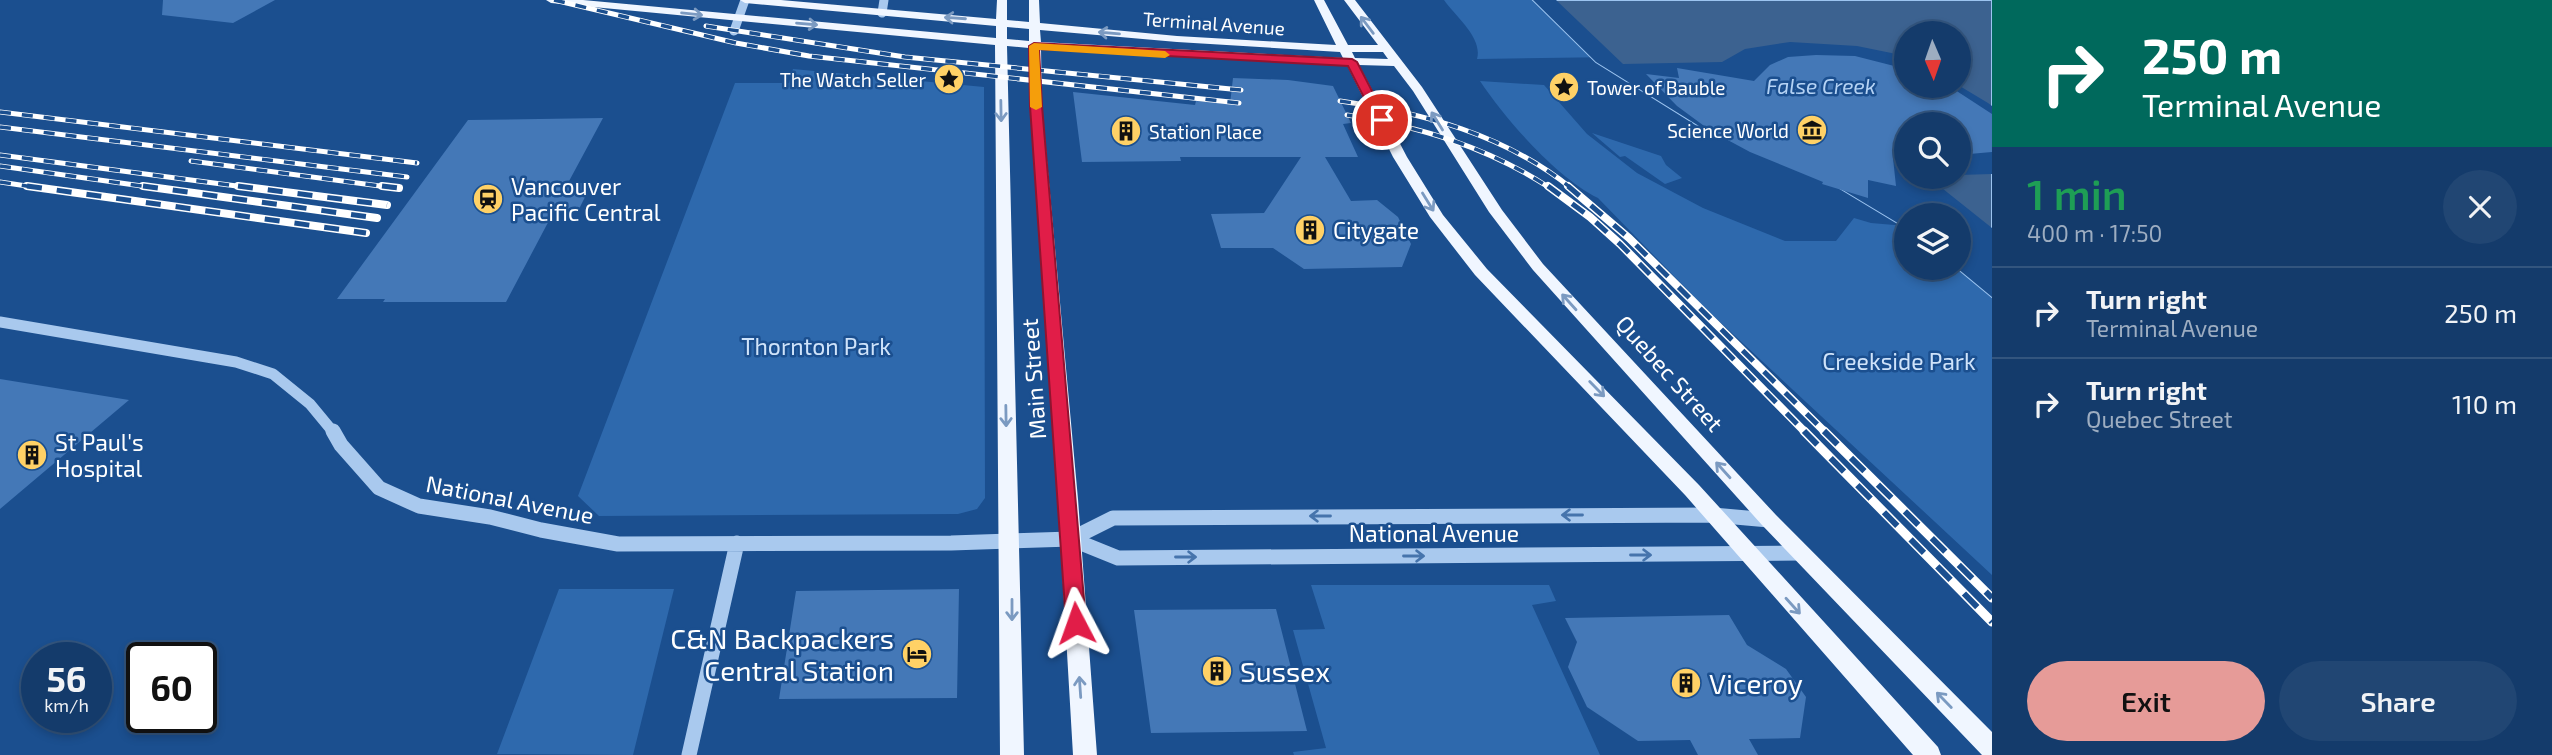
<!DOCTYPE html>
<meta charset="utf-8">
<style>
body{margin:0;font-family:"Exo 2",sans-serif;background:#214673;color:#f1f3f6;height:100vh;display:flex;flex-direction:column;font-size:26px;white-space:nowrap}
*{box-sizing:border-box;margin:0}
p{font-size:23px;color:#9dadc1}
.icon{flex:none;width:38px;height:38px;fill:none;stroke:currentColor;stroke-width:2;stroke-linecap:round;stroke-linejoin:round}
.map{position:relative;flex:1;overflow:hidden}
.side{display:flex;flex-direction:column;background:#143b6b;width:560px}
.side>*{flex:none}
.top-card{background:#00695c;color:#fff;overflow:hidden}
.needle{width:46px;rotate:178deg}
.buttons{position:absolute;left:1894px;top:21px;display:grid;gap:14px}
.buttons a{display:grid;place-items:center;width:77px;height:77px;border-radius:50%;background:#143b6b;box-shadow:0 4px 10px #0003,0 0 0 2px #33557e;font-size:35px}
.speed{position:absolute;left:21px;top:642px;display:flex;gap:14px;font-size:35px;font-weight:700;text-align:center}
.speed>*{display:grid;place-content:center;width:91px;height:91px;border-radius:50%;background:#143b6b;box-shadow:0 4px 10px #0003,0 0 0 2px #33557e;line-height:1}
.speed small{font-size:18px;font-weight:400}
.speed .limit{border:4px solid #111;border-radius:10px;background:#fff;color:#111}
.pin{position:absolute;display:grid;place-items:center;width:60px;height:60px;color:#fff;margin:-30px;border:4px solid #fff;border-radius:50%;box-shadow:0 2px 7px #0007}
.me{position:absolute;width:77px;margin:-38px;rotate:356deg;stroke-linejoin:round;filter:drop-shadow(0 0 5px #0008)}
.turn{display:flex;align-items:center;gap:24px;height:147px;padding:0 35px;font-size:32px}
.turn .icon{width:91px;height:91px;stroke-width:2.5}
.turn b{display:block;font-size:49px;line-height:60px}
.round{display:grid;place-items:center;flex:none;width:74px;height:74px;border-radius:37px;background:#214673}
.overview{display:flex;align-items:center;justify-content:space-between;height:119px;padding:0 35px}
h1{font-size:42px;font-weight:600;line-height:52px;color:#1e9e55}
.action{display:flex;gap:14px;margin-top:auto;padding:14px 35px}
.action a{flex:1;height:80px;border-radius:42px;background:#e69b98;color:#111;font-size:28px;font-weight:600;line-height:80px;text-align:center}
.action a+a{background:#214673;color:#f1f3f6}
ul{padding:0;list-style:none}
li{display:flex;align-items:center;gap:21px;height:91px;padding:0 35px;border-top:2px solid #33557e}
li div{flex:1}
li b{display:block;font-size:26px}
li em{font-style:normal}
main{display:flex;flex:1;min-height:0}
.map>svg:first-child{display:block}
.green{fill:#2e69ad}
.water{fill:#3c6290;stroke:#9cc4f0;stroke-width:2;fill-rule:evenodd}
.pier{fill:#1b4f8f}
.building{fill:#4478b7}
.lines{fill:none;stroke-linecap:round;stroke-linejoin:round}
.minor-far2{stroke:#a9c9ee;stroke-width:9}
.minor-far1{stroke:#a9c9ee;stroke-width:11}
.minor{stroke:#a9c9ee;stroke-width:15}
.major{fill:#f0f6ff;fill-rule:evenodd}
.rail-far2-casing{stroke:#fff;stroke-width:5}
.rail-far1-casing{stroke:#fff;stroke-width:8}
.rail-casing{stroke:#fff;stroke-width:9}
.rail-far2{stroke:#1b4f8f;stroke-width:3.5;stroke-dasharray:11;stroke-linecap:butt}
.rail-far1{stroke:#1b4f8f;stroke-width:5;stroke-dasharray:15;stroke-linecap:butt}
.rail{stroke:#1b4f8f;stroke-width:6;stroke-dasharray:19;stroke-linecap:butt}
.oneway{stroke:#7b9ac1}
.oneway2{stroke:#4674ac}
.route{fill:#e11d48;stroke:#92132f;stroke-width:2}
.slow{fill:#f59e0b}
.labels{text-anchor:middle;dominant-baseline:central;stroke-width:5;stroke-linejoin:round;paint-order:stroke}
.far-street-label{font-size:19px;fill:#fff;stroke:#1b4f8f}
.far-poi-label{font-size:19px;fill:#fff;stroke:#1b4f8f;text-anchor:end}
.far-water-label{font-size:21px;font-style:italic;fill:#b5d3f5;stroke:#1b4f8f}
.poi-label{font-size:23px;fill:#fff;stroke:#1b4f8f;text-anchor:start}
.park-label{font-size:23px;fill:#cfe3fa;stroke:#1b4f8f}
.street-label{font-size:23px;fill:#fff;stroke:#1b4f8f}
.near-poi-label{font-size:28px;fill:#fff;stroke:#1b4f8f;text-anchor:start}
</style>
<main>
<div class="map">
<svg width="1992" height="755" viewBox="0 0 1992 755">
<rect width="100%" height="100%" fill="#1b4f8f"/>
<path class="green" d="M 1444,0 L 1556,0 L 1616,57 L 1477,59 C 1483,38 1456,17 1444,0 Z
M 793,69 L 984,87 L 985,498 L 977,509 L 958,514 L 599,516 L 578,496 L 735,83 L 789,83 Z
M 1480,81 L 1544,85 L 1587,134 L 1637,173 L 1703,208 L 1785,241 L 1836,241 L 1854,218 L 1871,223 L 1906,226 L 1906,268 L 1958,268 L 1992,228 L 1992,575 L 1705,308 L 1598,198 C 1556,177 1506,120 1480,81 Z
M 1592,133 L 1661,156 L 1666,165 L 1682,178 L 1665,184 L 1625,156 L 1620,157 Z
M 1311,585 L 1549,585 L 1556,601 L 1532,605 L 1600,755 L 1294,755 L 1293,752 L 1326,748 L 1293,630 L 1325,629 Z
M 559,589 L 674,589 L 633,755 L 497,754 Z"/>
<path class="water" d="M 1533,0 L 1992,0 L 1992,297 L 1957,268 L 1958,215 L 1906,215 L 1906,228 L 1808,169 L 1707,131 L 1596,62 ZM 1906,33 L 1958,33 L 1958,86 L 1906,86 ZM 1906,124 L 1958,124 L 1958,177 L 1906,177 Z"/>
<path class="pier" d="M 1533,0 L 1556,0 L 1623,64 L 1722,62 L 1745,49 L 1790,42 L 1857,46 L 1906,56 L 1906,86 L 1958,85 L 1988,103 L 1992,106 L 1992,174 L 1958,175 L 1958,124 L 1906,124 L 1906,177 L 1928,177 L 1992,228 L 1992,297 L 1957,268 L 1958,215 L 1906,215 L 1906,228 L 1808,169 L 1707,131 L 1596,62 Z"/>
<path class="building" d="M 163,0 L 275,0 L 233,23 L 162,15 Z
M 1816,55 L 1855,56 L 1906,69 L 1906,86 L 1949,86 L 1992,114 L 1992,152 L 1958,155 L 1958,124 L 1906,124 L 1906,152 L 1892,149 L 1896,186 L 1868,180 L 1868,198 L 1822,184 L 1823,182 L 1750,152 L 1711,131 L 1677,106 L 1646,74 L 1679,78 L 1677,68 L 1754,81 L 1770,65 L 1788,57 Z
M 1233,78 L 1288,80 L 1333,86 L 1351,123 L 1343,124 L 1358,157 L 1325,157 L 1351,201 L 1377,200 L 1398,217 L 1411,244 L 1402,267 L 1304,269 L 1273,248 L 1221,248 L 1211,214 L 1264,213 L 1301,157 L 1180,157 L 1181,161 L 1082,162 L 1073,92 L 1195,105 L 1196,101 L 1230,104 Z
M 603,118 L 568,183 L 592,183 L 577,213 L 553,213 L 506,302 L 383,302 L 385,299 L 337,299 L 468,120 Z
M 0,379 L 129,400 L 0,509 Z
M 959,589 L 957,698 L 779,699 L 796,591 Z
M 1276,609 L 1307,731 L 1151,733 L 1134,610 Z
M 1729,615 L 1747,645 L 1786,669 L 1806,697 L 1800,738 L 1749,739 L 1758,755 L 1698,755 L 1690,740 L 1638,741 L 1587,707 L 1568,667 L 1577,642 L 1565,618 Z"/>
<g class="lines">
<path class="minor-far2" d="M 882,13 L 884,0
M 734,31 L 745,0"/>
<path class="minor-far1" d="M 0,322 L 236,362 L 273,374 L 310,404 L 334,433"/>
<path class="minor" d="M 333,431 L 341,445 L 379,488 L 419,506 L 490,517 L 541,530 L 618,544 L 951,543 L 1071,539 L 1118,558 L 1802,553
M 1071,539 L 1113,518 L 1713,515 L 1769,520
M 689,755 L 737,543"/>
<path class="major" d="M 546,0 L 583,0 L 996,38 L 996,26 L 745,3 L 740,0 L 781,0 L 996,19 L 997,0 L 1007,0 L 1007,20 L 1029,22 L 1029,0 L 1039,0 L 1040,23 L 1177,36 L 1336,45 L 1314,0 L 1324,0 L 1348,45 L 1378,45 L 1344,0 L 1355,0 L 1422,87 L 1502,210 L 1543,264 L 1776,515 L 1992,732 L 1992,755 L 1982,755 L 1762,525 L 1533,270 L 1489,212 L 1413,91 L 1394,66 L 1359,65 L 1407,157 L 1443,215 L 1487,269 L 1699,485 L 1938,747 L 1941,755 L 1913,755 L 1685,495 L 1475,275 L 1430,217 L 1393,157 L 1347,65 L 1041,49 L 1042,106 L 1078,499 L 1097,755 L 1073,755 L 1058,499 L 1030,106 L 1029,48 L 1007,46 L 1024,755 L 1000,755 L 995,45 L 551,3 ZM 1007,27 L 1029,29 L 1029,41 L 1007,39 ZM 1040,30 L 1177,42 L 1340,52 L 1343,58 L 1041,42 ZM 1352,52 L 1383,52 L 1388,59 L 1355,58 Z"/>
<g class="rail-far2-casing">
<path id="rail-far2" d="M 554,0 L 736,43 L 809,56 L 1239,103
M 706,26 L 905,57 L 1241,90
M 1340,101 C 1423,113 1504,134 1571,188
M 0,112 L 417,163
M 1347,115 C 1421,127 1487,147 1550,188
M 0,127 L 407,177
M 0,155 L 252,188
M 191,161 L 395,188
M 0,166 L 156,188
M 0,182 L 40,188"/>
</g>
<g class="rail-far1-casing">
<path id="rail-far1" d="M 27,186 L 366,233
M 143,186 L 377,218
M 238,186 L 387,205
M 382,186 L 399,188
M 1548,186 L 1590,217 L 1620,244 L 1806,433
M 1568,186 L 1629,238 L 1826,433"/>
</g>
<g class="rail-casing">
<path id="rail" d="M 1804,431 L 1992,622
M 1824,431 L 1992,598"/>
</g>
<use href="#rail-far2" class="rail-far2"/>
<use href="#rail-far1" class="rail-far1"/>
<use href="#rail" class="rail"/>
</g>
<defs><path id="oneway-shaft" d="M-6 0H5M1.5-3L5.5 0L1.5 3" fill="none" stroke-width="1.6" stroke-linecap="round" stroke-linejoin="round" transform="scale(1.75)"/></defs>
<g class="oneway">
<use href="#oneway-shaft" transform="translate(692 14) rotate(6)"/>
<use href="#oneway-shaft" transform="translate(955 18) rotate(-176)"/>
<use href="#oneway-shaft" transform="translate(807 24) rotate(5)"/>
<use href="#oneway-shaft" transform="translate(1367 25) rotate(-127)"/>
<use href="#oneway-shaft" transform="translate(1109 33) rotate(-175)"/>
<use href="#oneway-shaft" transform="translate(1001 111) rotate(89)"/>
<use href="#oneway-shaft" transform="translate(1437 121) rotate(-122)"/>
<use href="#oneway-shaft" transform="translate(1428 202) rotate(58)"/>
<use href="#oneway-shaft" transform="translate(1569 302) rotate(-132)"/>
<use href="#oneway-shaft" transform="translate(1597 389) rotate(46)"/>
<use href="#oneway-shaft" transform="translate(1006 416) rotate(89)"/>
<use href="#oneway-shaft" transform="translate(1723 470) rotate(-132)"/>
<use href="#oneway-shaft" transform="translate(1793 606) rotate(48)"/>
<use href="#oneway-shaft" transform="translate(1012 610) rotate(90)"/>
<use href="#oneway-shaft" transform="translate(1080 687) rotate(-94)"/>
<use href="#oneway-shaft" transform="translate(1944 700) rotate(-134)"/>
</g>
<g class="oneway2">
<use href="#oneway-shaft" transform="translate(1572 515) rotate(180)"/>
<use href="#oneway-shaft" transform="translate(1320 516) rotate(180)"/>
<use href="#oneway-shaft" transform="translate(1641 555)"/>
<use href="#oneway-shaft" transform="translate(1414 556)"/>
<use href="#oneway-shaft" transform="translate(1186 557)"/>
</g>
<path class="route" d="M 1034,43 L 1352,59 L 1357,62 L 1387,120 L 1377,123 L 1348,66 L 1039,49 L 1042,106 L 1086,623 L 1083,629 L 1076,631 L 1069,629 L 1066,623 L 1030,106 L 1029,46 Z"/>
<path class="slow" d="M 1034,43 L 1165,51 L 1170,55 L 1165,58 L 1039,50 L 1042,107 L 1036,110 L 1030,107 L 1029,46 Z"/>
<defs>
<g id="sight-disc" transform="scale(1.575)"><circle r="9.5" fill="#ffd166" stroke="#1b4f8f"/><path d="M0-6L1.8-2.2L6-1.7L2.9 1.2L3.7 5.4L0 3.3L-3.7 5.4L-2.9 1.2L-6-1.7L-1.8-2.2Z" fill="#111"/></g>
<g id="museum-disc" transform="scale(1.575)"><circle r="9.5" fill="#ffd166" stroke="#1b4f8f"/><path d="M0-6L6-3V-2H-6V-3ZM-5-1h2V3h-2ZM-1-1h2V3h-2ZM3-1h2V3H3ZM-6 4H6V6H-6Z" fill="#111"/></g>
<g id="building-disc" transform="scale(1.575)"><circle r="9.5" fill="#ffd166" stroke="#1b4f8f"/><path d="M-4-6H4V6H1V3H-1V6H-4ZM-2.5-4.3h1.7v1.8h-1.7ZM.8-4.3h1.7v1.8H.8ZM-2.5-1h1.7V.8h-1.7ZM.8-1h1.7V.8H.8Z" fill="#111"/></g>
<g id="station-disc" transform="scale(1.575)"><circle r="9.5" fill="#ffd166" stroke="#1b4f8f"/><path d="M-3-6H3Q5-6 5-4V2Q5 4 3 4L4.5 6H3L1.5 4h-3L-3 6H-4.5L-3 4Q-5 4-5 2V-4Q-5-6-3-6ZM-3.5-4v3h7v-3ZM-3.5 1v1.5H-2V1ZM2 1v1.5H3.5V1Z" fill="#111"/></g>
<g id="hotel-disc" transform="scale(1.575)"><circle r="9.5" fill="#ffd166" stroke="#1b4f8f"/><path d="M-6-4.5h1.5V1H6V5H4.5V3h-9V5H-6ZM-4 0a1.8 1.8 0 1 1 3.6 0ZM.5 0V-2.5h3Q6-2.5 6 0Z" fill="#111"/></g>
</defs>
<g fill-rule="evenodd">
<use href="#sight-disc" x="949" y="79"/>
<use href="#sight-disc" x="1564" y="87"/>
<use href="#museum-disc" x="1812" y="130"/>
<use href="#building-disc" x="1126" y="131"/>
<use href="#station-disc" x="488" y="199"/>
<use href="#building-disc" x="1310" y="230"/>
<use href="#building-disc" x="32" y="455"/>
<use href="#hotel-disc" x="917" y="654"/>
<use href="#building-disc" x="1217" y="671"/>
<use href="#building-disc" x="1686" y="683"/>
</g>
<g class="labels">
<g class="far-street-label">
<text transform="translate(1214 23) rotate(4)">Terminal Avenue</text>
</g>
<g class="far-poi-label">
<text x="926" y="79">The Watch Seller</text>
<text x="1587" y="87" text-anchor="start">Tower of Bauble</text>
<text x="1789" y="130">Science World</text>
<text x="1149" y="131" text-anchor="start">Station Place</text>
</g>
<g class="far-water-label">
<text x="1821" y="85">False Creek</text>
</g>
<g class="poi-label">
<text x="511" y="186">Vancouver<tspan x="511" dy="26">Pacific Central</tspan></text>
<text x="1333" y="230">Citygate</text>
<text x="55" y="442">St Paul's<tspan x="55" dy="26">Hospital</tspan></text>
</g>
<g class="park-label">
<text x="816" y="346">Thornton Park</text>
<text x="1899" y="361">Creekside Park</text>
</g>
<g class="street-label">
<text transform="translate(1670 373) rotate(48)">Quebec Street</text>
<text transform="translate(1033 379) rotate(-94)">Main Street</text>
<text transform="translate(510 499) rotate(11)">National Avenue</text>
<text x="1434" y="533">National Avenue</text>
</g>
<g class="near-poi-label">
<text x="894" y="638" text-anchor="end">C&amp;N Backpackers<tspan x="894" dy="32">Central Station</tspan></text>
<text x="1240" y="671">Sussex</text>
<text x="1709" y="683">Viceroy</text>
</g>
</g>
</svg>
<div class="buttons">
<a><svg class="needle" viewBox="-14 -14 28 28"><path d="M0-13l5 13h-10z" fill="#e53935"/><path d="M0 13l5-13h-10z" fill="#9dadc1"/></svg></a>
<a><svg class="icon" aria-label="search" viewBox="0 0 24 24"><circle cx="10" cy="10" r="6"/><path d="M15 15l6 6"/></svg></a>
<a><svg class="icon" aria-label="layers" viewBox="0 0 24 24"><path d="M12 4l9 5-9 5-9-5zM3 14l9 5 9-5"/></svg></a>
</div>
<div class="speed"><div>56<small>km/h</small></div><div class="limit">60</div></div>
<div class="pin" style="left:1382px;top:120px;background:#d93025"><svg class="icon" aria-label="arrive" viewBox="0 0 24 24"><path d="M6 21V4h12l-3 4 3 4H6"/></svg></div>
<svg class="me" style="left:1076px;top:623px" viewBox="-20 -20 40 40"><path d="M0-17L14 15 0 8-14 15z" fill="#e11d48" stroke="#fff" stroke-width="4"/></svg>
</div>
<section class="side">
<div class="top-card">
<div class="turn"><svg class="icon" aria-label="right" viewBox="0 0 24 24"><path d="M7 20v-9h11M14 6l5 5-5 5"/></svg><div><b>250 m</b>Terminal Avenue</div></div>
</div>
<div class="overview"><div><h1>1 min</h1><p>400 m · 17:50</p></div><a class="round"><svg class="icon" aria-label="close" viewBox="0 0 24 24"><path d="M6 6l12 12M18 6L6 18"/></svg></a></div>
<ul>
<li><svg class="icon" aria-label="right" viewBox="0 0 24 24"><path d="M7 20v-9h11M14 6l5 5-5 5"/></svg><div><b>Turn right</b><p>Terminal Avenue</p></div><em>250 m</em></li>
<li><svg class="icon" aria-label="right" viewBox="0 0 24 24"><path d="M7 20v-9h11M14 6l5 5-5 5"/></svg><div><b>Turn right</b><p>Quebec Street</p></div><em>110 m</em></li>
</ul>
<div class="action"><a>Exit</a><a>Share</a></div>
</section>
</main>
